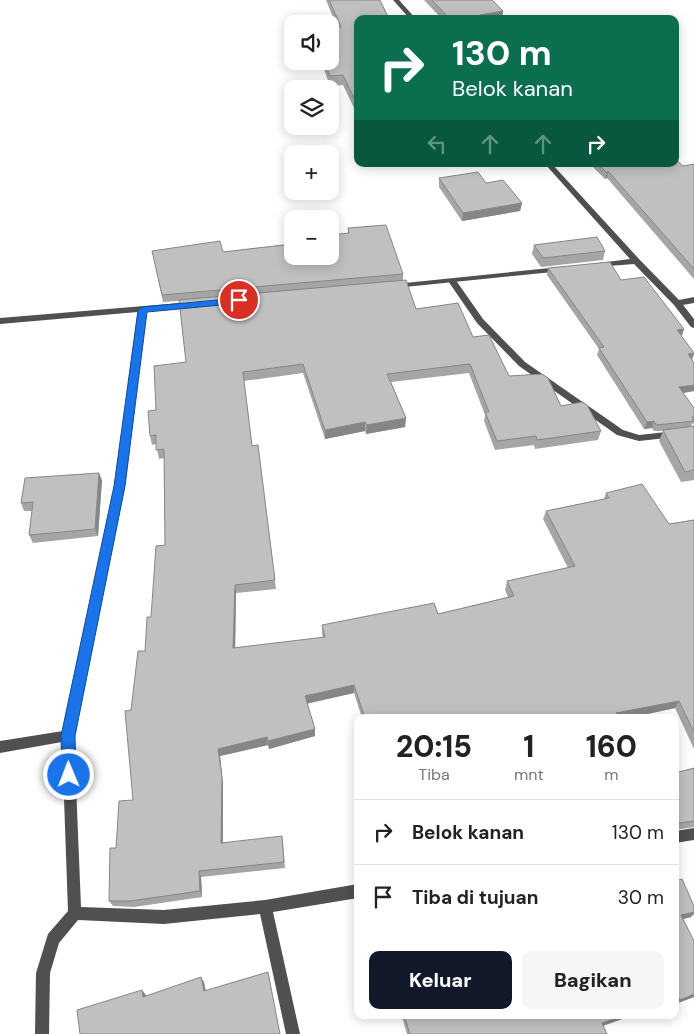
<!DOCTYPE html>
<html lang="id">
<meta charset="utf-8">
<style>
body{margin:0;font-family:"DM Sans",sans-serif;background:#f6f6f6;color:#222;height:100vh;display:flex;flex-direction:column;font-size:19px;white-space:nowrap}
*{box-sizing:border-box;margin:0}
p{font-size:16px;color:#767676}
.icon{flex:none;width:28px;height:28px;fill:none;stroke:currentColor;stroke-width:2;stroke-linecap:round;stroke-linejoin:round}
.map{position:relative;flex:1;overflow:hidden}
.details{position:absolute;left:354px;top:714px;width:325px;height:305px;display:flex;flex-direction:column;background:#fff;border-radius:10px;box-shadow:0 2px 12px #0003}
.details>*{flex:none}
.top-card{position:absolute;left:354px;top:15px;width:325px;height:152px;border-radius:10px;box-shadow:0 2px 12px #0003;background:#0b6e4f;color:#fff;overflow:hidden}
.buttons{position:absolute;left:284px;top:15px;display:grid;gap:10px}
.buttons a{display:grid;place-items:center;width:55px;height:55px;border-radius:10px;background:#fff;box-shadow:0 2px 12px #0003;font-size:25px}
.pin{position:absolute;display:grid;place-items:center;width:42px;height:42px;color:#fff;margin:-21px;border:2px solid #fff;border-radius:50%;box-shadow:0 1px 5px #0007}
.me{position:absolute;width:55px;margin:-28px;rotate:359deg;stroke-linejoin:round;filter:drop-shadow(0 0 4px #0008)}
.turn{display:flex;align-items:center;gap:18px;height:105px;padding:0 15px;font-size:22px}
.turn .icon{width:65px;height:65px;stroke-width:2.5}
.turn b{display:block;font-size:35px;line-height:42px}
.lanes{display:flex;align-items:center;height:48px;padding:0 15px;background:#0003;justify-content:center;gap:25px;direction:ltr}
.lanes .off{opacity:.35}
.eta{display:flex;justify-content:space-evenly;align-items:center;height:85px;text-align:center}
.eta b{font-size:30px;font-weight:800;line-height:35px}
.action{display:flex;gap:10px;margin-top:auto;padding:10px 15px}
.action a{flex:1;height:58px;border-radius:10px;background:#111827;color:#fff;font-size:20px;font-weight:800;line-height:58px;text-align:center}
.action a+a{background:#f6f6f6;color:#222}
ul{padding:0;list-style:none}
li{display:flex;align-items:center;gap:15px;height:65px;padding:0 15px;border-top:1px solid #e0e0e0}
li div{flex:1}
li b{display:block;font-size:19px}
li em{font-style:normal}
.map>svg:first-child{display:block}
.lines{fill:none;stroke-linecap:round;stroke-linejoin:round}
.minor{fill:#505050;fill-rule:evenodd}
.tertiary{fill:#505050;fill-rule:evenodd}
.wall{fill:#a5a5a5}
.shaded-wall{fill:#868686}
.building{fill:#c0c0c0;stroke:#868686}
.route{fill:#1a73e8;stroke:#114b97}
</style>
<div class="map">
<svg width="694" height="1034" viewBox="0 0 694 1034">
<rect width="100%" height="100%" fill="#fff"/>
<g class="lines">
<path class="minor" d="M 449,279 L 455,279 L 483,319 L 525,362 L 623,430 L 639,435 L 694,429 L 694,435 L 639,441 L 617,435 L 519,366 L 477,323 L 448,281 Z
M 694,297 L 694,303 L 677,306 L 673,303 L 674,301 Z
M 142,307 L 146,310 L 125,486 L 74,736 L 81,907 L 164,910 L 265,900 L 358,884 L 358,898 L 273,912 L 300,1034 L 286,1034 L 260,914 L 164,924 L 78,920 L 59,943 L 50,973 L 49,1034 L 35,1034 L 36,973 L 48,934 L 68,911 L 62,742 L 0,753 L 0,741 L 63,731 L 115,486 L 138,310 Z
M 694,828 L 694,840 L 675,843 L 675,831 Z"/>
<path class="tertiary" d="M 393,0 L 399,0 L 416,19 L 410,19 Z
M 545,164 L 552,164 L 639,259 L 680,301 L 694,319 L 694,328 L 691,327 L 674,305 L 634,264 L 596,267 L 596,263 L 599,263 L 630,259 Z
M 560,267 L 563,267 L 563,271 L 395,288 L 391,286 L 395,284 Z
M 192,302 L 195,303 L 195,307 L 0,324 L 0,318 Z"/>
</g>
<path class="wall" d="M 326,0 L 380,0 L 358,19 L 358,111 L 356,112 L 343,85 L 330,86 L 321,61 L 330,61 L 335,46 L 332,37 L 332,28 L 337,27 Z
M 424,0 L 492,0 L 503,11 L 502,19 L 442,19 Z
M 590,164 L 675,164 L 683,166 L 694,164 L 694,279 L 607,178 L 605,179 Z
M 439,178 L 486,183 L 522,203 L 520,211 L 462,221 L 439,187 Z
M 348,228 L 403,274 L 403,280 L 416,309 L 473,337 L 509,376 L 561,406 L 601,431 L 598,440 L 535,449 L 534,445 L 495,450 L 484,421 L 485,415 L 469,373 L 391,382 L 406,418 L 405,427 L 366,434 L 365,431 L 325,439 L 303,373 L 244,381 L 252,446 L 258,445 L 276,589 L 236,593 L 235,648 L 323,638 L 322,633 L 322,625 L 438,614 L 508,597 L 505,590 L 507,581 L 568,568 L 543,519 L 546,511 L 604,499 L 606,493 L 669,524 L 694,520 L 694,749 L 675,708 L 629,718 L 362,718 L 354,693 L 307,703 L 315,729 L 315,736 L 269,749 L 268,745 L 220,756 L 223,784 L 223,842 L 283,843 L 285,868 L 201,877 L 202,897 L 134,907 L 113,906 L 109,901 L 116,848 L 133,800 L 131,710 L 145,651 L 165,545 L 164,458 L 159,459 L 156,444 L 152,445 L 150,436 L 156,410 L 186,362 L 179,301 L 163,302 L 152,251 L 223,252 L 291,244 L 291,240 L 348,233 Z
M 534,245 L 605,251 L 603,260 L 541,267 L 532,254 Z
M 548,268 L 621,280 L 681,336 L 692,360 L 694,363 L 694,391 L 683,393 L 694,408 L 694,423 L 692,424 L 691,426 L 694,426 L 694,480 L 681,482 L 659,441 L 663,431 L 654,431 L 652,428 L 644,429 L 597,355 L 599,349 L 547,275 Z
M 102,480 L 98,536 L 33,543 L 29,535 L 32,511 L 24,511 L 21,503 Z
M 694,768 L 694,827 L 675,830 L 675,773 Z
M 675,881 L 691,917 L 683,919 L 694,941 L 694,997 L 675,1004 Z
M 403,1015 L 603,1026 L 607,1034 L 407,1034 L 402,1017 Z"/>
<path class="shaded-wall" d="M 503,11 L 502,19 L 480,19 L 480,15 Z
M 358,101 L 358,111 L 356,112 L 356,102 Z
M 608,171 L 607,178 L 605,179 L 607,173 Z
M 522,203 L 520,211 L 462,221 L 463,213 Z
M 684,329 L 682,336 L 677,330 Z
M 694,353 L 694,354 L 692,360 L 688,354 Z
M 694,385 L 694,391 L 676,394 L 679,387 Z
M 406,418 L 405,427 L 366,434 L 367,425 Z
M 654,421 L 652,428 L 644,429 L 647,422 Z
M 365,422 L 365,431 L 325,439 L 325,430 Z
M 99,473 L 102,480 L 98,536 L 95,529 Z
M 235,585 L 236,593 L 235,656 L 233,648 Z
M 354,685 L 354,693 L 306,704 L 305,696 Z
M 679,701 L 675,708 L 629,718 L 614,718 L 616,713 Z
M 315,729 L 315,736 L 269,749 L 268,741 Z
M 267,737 L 268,745 L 220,756 L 223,784 L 223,849 L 221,843 L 218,749 Z
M 199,871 L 201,877 L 202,897 L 200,891 Z
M 694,912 L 694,914 L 691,917 L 675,921 L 681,915 Z
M 201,977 L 204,982 L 207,996 L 204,991 Z
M 142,990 L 146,995 L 147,1002 L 143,997 Z
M 694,994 L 694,997 L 675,1004 L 680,1000 Z
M 626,1015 L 634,1015 L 597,1028 L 602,1023 Z"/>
<path class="building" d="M 329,0 L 380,0 L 389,19 L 358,19 L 358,101 L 356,102 L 343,75 L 330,76 L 324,61 L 330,61 L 330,47 L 339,46 L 332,28 L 341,27 Z
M 432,0 L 492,0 L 503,11 L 480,15 L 484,18 L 480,19 L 450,19 Z
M 675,159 L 683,166 L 694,164 L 694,269 L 608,171 L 607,173 L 598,164 L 675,164 Z
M 478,172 L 486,183 L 503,180 L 522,203 L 463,213 L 439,178 Z
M 386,225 L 403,274 L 162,295 L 152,251 L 220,241 L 223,252 L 292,244 L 291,240 L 292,239 L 292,256 L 330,256 L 330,235 L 349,233 L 348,228 Z
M 597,237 L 605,251 L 543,258 L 534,245 Z
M 610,262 L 621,280 L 644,277 L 684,329 L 677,330 L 694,353 L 688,354 L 694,363 L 694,385 L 679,387 L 694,408 L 694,417 L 692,417 L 694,421 L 656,425 L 654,421 L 647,422 L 599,348 L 604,347 L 548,268 Z
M 406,280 L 416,309 L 458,303 L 473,337 L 489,335 L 509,376 L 542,374 L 548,378 L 561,406 L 582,402 L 587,405 L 601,431 L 537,440 L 536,436 L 497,441 L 485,412 L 489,412 L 470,364 L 387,374 L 406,418 L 367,425 L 365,422 L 325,430 L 303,364 L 243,372 L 252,446 L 258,445 L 275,580 L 235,585 L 233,648 L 325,637 L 322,625 L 434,603 L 438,614 L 514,596 L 507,581 L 575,566 L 546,511 L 609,498 L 606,493 L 642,484 L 669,524 L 694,520 L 694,732 L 679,701 L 616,713 L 619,718 L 365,718 L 354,685 L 305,696 L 315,729 L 268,741 L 267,737 L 218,749 L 222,777 L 221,843 L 282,836 L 284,862 L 199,871 L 200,891 L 130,901 L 109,901 L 110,848 L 116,848 L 119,801 L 133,800 L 125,711 L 131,710 L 138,651 L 145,651 L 147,617 L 151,617 L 156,546 L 165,545 L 164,449 L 156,450 L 156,435 L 150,436 L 148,411 L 156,410 L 154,366 L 186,362 L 179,300 Z
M 694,426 L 694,470 L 685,472 L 663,430 Z
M 99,473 L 95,529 L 29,535 L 33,502 L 21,503 L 25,478 Z
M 694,768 L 694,821 L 679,823 L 675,816 L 675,773 Z
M 682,879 L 694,906 L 694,912 L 681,915 L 694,941 L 694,994 L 680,1000 L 678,997 L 675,998 L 675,881 Z
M 268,972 L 280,1034 L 80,1034 L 77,1010 L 142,990 L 143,997 L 201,977 L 204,991 Z
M 404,1015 L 626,1015 L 602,1023 L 607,1034 L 410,1034 Z"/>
<path class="route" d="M 239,298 L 244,300 L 242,303 L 147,312 L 125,486 L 75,736 L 76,775 L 74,779 L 69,781 L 64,779 L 62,775 L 61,736 L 114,486 L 138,310 L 142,307 Z"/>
</svg>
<div class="buttons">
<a><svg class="icon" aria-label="sound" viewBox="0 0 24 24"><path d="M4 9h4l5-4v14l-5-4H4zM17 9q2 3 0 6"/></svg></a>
<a><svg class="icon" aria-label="layers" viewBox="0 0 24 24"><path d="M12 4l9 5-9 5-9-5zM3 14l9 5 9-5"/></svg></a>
<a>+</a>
<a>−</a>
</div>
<div class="pin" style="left:239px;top:300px;background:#d93025"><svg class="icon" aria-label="arrive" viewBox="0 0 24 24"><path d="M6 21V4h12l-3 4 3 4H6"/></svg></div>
<svg class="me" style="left:69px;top:775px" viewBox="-20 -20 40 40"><circle r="17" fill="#1a73e8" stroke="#fff" stroke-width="3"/><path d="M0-11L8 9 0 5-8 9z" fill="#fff"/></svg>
<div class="top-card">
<div class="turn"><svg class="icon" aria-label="right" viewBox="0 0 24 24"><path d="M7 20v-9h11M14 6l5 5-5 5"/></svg><div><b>130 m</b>Belok kanan</div></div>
<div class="lanes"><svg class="icon off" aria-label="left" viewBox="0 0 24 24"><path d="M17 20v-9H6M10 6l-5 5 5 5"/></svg><svg class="icon off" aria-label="ahead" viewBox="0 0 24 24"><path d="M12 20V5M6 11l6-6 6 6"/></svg><svg class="icon off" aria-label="ahead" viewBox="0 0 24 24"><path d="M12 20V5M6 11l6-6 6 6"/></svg><svg class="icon" aria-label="right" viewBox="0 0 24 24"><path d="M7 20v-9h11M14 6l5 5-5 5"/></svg></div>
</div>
<section class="details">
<div class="eta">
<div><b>20:15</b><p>Tiba</p></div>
<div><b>1</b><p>mnt</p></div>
<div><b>160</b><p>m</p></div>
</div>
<ul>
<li><svg class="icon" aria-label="right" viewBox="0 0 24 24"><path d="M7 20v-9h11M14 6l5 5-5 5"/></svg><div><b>Belok kanan</b></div><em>130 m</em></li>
<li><svg class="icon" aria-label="arrive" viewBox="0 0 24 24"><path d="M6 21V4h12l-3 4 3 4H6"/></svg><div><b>Tiba di tujuan</b></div><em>30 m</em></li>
</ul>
<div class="action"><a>Keluar</a><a>Bagikan</a></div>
</section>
</div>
